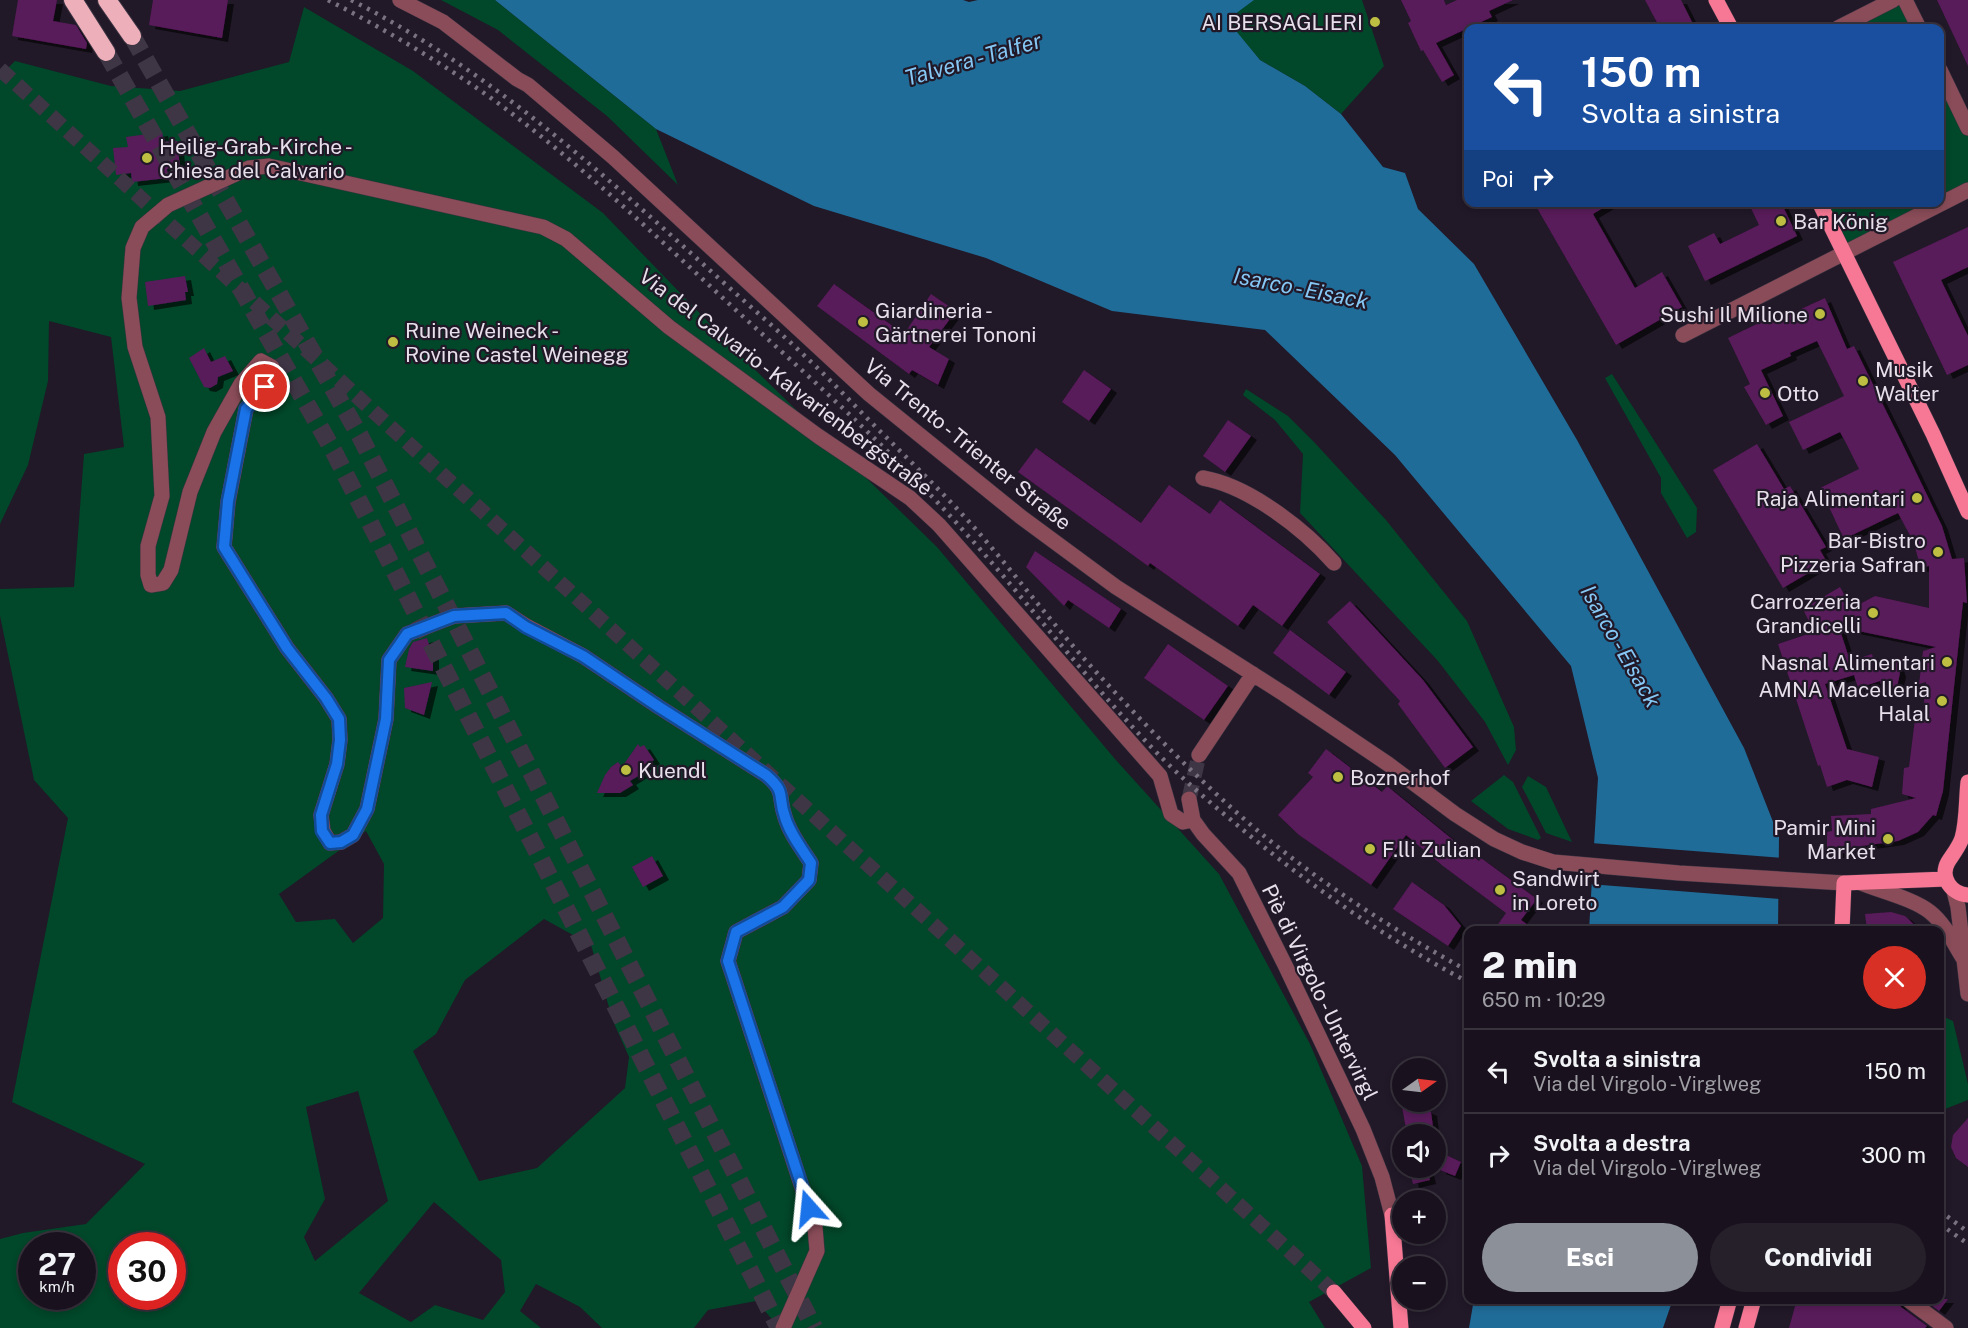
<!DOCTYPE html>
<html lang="it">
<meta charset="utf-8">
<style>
body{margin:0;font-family:"Public Sans",sans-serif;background:#26202b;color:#f1f3f6;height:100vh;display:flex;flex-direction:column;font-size:22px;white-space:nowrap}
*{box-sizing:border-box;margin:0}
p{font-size:20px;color:#9f9ea4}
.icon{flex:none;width:33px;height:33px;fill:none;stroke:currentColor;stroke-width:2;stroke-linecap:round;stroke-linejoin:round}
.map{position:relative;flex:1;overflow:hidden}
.drawer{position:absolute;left:1464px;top:926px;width:480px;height:378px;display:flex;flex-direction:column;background:#19121e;border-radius:12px;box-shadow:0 3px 9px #0003,0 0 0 2px #37323c}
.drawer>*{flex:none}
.guide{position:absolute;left:1464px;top:24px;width:480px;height:183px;border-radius:12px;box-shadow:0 3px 9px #0003,0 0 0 2px #37323c;background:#1a4fa0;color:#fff;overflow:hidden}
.needle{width:39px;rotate:76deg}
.controls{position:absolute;left:1392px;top:1058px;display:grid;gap:12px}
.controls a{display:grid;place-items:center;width:54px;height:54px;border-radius:50%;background:#19121e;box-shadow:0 3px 9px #0003,0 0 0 2px #37323c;font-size:30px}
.speed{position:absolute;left:18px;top:1232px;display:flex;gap:12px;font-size:30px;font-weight:700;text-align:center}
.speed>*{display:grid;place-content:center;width:78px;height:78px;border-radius:50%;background:#19121e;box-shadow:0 3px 9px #0003,0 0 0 2px #37323c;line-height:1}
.speed small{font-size:15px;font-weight:400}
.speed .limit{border:9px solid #d22;background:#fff;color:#111}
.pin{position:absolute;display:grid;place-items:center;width:51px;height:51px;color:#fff;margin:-26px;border:3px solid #fff;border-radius:50%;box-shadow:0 2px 6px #0007}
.me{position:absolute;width:66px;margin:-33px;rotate:342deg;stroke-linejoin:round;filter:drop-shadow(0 0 4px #0008)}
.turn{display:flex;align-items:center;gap:21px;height:126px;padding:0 18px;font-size:27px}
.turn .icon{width:78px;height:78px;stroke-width:2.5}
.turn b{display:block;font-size:42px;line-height:51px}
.then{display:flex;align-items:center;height:57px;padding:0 18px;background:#0003;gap:12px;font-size:22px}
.round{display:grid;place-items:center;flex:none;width:63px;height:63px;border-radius:32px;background:#26202b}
.overview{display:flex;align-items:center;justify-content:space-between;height:102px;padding:0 18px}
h1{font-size:36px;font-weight:800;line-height:45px}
.button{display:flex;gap:12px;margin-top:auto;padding:12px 18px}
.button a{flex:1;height:69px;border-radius:36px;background:#8c9099;color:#fff;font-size:24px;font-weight:800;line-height:69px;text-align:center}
.button a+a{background:#26202b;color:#f1f3f6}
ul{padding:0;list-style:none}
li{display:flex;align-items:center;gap:18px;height:84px;padding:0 18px;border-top:2px solid #37323c}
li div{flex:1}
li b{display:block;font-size:22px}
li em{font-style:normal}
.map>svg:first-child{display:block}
.green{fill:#014729;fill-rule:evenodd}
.water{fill:#206c98}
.pier{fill:#211828}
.building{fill:#591a5a;filter:url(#shadow)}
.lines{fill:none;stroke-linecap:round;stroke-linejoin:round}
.minor-tunnel{stroke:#3f3645;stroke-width:15;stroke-dasharray:15 8;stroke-linecap:butt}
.major-tunnel{stroke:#3f3645;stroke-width:15;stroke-dasharray:15 8;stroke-linecap:butt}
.highway-tunnel{stroke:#3f3645;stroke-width:18;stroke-dasharray:18 9;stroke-linecap:butt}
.minor-casing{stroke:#3d3443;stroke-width:16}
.major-casing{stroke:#3d3443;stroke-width:16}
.highway-casing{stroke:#3d3443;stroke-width:20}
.minor{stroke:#894c58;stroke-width:15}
.major{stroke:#f77894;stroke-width:15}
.highway{stroke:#edafb9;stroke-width:18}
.rail{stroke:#7a7280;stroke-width:4.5;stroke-dasharray:3 6;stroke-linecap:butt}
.route-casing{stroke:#114b97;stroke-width:15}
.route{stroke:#1a73e8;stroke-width:10}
.poi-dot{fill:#bebf42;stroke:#211828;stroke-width:2}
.labels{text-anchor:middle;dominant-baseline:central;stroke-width:4.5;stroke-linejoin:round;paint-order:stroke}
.poi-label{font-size:21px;fill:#e7e0eb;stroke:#211828;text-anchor:start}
.street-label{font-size:21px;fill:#e7e0eb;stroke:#211828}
.water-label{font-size:22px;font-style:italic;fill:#86c8f5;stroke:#211828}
</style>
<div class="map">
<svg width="1968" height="1328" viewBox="0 0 1968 1328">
<defs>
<filter id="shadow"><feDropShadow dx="6" dy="4" stdDeviation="0" flood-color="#0009"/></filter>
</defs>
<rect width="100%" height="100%" fill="#211828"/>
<path class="green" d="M 441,0 L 495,0 L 656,129 L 678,185 L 607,116 L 498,30 Z
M 1253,0 L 1362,0 L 1384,66 L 1341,114 L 1305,86 L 1260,60 L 1226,20 Z
M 1905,0 L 1919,28 L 1838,28 Z
M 304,7 L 413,71 L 603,213 L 741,356 L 937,547 L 1115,759 L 1219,874 L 1310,1044 L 1362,1166 L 1371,1268 L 1309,1302 L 1325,1328 L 776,1328 L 777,1325 L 756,1301 L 708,1310 L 694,1328 L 602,1328 L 580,1307 L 536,1284 L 520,1311 L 541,1328 L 0,1328 L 0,1239 L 23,1233 L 86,1224 L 145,1164 L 12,1102 L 68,818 L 34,780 L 0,616 L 0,589 L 74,587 L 84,454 L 124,447 L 111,337 L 49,321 L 48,381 L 28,465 L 0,524 L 0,76 L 15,61 L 111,86 L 180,91 L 289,62 ZM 366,831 L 384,864 L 383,918 L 353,943 L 335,919 L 296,922 L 279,894 ZM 544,919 L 591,945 L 613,1021 L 629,1057 L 625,1088 L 537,1168 L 479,1181 L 413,1051 L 436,1034 L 465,980 ZM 358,1091 L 388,1201 L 315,1261 L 304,1237 L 325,1199 L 306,1107 ZM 434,1202 L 501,1260 L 505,1292 L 483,1320 L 435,1305 L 411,1322 L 359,1293 ZM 32,1245 L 82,1245 L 82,1296 L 32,1296 ZM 122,1245 L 172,1245 L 172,1296 L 122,1296 Z
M 1940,70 L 1968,128 L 1968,190 L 1843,252 L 1819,203 L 1940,202 Z
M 1612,374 L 1697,508 L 1696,532 L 1687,538 L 1661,493 L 1661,478 L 1605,378 Z
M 1246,389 L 1288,416 L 1314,442 L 1386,520 L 1467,621 L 1514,727 L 1516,750 L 1508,765 L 1485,722 L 1438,661 L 1300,513 L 1303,454 L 1275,420 L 1243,395 Z
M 1504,775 L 1513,782 L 1541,838 L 1538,840 L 1508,829 L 1471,801 Z
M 1528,776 L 1546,787 L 1572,842 L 1546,833 L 1522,787 Z
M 1940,1015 L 1953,1021 L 1968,1084 L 1968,1100 L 1940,1111 Z"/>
<path class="water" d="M 495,0 L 963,0 L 969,2 L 978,0 L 1254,0 L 1227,20 L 1260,60 L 1305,86 L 1341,114 L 1383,167 L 1405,173 L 1418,209 L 1474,264 L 1577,440 L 1744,748 L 1779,837 L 1778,930 L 1589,930 L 1598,778 L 1571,666 L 1395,455 L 1265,330 L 1112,311 L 986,258 L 814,206 L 656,129 Z
M 1474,1299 L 1673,1299 L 1663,1328 L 1469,1328 Z"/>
<path class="pier" d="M 1591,843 L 1782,858 L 1781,899 L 1589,884 Z"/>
<path class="building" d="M 18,0 L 57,0 L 53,21 L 76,25 L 87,43 L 86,49 L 12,36 Z
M 153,0 L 228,0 L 222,38 L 149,25 Z
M 1401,0 L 1444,0 L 1446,5 L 1457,0 L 1513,0 L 1489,11 L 1492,17 L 1436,43 L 1454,75 L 1442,82 L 1423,50 L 1421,51 L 1408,23 L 1411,21 Z
M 1645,0 L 1681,0 L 1695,28 L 1660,28 Z
M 1937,0 L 1968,0 L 1968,66 Z
M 162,132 L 164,142 L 177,141 L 180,167 L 167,169 L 168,178 L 132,182 L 131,173 L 116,175 L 113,148 L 128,147 L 126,137 Z
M 1547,202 L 1613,202 L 1593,214 L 1635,288 L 1662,272 L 1682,307 L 1616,345 L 1537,208 Z
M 1748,202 L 1781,202 L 1797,236 L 1705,281 L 1688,246 L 1714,233 L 1720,244 L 1759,225 Z
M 1968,227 L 1968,267 L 1941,280 L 1968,336 L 1968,365 L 1947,375 L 1893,262 Z
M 185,276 L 188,292 L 185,292 L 186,300 L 148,306 L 145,282 Z
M 834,284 L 904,334 L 931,294 L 956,311 L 929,347 L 949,359 L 938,385 L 912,370 L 909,374 L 817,306 Z
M 1825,298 L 1847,349 L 1854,346 L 1901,441 L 1942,526 L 1952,559 L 1964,558 L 1967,603 L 1963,602 L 1943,791 L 1936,816 L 1933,815 L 1918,832 L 1898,841 L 1855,847 L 1855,850 L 1837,854 L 1837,847 L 1827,847 L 1827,832 L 1832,831 L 1831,816 L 1871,814 L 1871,809 L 1916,798 L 1902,794 L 1904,768 L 1909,767 L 1915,719 L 1916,722 L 1922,723 L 1926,682 L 1919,684 L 1923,651 L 1936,647 L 1839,627 L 1850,661 L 1872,654 L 1876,666 L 1896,660 L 1900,673 L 1896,692 L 1884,695 L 1880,681 L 1858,688 L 1854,675 L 1825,684 L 1847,749 L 1879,757 L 1872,787 L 1847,780 L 1827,787 L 1820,765 L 1818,766 L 1778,644 L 1814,632 L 1803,609 L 1840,587 L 1852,608 L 1875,596 L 1929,608 L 1929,566 L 1921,568 L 1913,541 L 1898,513 L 1844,539 L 1820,488 L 1859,469 L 1847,445 L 1840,432 L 1803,450 L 1789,422 L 1844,396 L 1817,341 L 1790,353 L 1791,356 L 1761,370 L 1783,416 L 1766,425 L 1744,387 L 1750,384 L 1728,338 L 1773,316 L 1775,321 Z
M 204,348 L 211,362 L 225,356 L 233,371 L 218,377 L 217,384 L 210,388 L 204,387 L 189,358 Z
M 1084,370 L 1111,389 L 1089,421 L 1062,402 Z
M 1228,420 L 1251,436 L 1225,472 L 1203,456 Z
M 1757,444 L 1784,489 L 1790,486 L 1826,547 L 1820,550 L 1827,562 L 1783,588 L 1713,470 Z
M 1036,448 L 1141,523 L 1169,485 L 1210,514 L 1220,500 L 1320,574 L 1282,626 L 1253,605 L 1238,626 L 1150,563 L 1148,566 L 1018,472 Z
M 1035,551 L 1121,609 L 1109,628 L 1068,600 L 1064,606 L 1026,567 Z
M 1350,601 L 1423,680 L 1473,747 L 1445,768 L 1398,704 L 1400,701 L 1327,622 Z
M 1290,630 L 1346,672 L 1329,695 L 1273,653 Z
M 427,638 L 433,657 L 433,671 L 405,667 L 409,649 L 413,642 Z
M 1168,644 L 1228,686 L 1204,720 L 1144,678 Z
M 432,682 L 424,715 L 405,708 L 404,688 Z
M 638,744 L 640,747 L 644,745 L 654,760 L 642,768 L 645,772 L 630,781 L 633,785 L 620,793 L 597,793 L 605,775 L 611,767 L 618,762 L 622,767 Z
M 1326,749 L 1382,792 L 1387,786 L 1479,861 L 1481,858 L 1537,899 L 1521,920 L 1535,930 L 1494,930 L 1506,913 L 1443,866 L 1406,835 L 1371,885 L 1299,835 L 1278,815 L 1313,777 L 1308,773 Z
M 652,856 L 663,876 L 643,887 L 632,867 Z
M 1412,882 L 1444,905 L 1461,926 L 1448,946 L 1393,909 Z
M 1891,912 L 1905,916 L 1920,930 L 1867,930 L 1865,914 Z
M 1400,1096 L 1402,1098 L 1402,1101 L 1409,1101 L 1431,1112 L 1434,1134 L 1407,1134 Z
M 1968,1118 L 1968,1167 L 1956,1158 L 1951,1147 L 1953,1135 Z
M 1446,1155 L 1461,1162 L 1455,1176 L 1440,1170 Z
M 1409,1167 L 1427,1167 L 1430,1180 L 1413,1184 Z
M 1797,1299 L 1897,1299 L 1901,1307 L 1927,1326 L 1925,1328 L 1789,1328 Z
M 1923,1299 L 1948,1299 L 1939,1311 Z"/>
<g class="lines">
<path class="minor-tunnel" d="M 1189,799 L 1199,755"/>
<path class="major-tunnel" d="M 0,69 L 1334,1292"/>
<path class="highway-tunnel" d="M 132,36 L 360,436 L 814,1328
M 106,52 L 334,452 L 779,1328"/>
<g class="minor-casing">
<path id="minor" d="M 400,0 L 443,22 L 517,79 L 528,85 L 613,157 L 869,394 L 1021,517 L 1116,587 L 1284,694 L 1388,764 L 1455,814 L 1494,839 L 1522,852 L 1553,862 L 1679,873 L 1844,883
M 1905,0 L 1919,28
M 1838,28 L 1893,0
M 1940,70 L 1968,128
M 1683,335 L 1968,190
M 1203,478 C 1249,486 1304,529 1334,563
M 1199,755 L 1253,674
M 1189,799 L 1193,820 L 1203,834 L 1239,873 L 1285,965 L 1363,1129 L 1382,1177 L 1392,1215
M 1861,883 C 1881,891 1914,899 1930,912 C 1945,924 1953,942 1963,958
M 1954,891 L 1958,907 L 1968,994
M 1907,1299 L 1946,1328
M 783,1328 L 817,1251 L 815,1227 L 728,961 L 736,932 L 783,907 L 809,880 L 811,863 C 802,849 790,834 785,817 C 777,795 787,793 766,775 L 659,707 L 583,656 L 526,626 L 506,613 L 454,616 L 407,634 L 389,660 L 386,719 L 367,809 L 353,835 L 341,842 L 330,843 L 323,831 L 321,815 L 337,764 L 340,740 L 339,719 L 326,698 L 287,648 L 224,547 L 228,502 L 246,409 L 272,378 L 272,367 L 261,361 L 241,384 L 214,432 L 190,492 L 171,570 L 163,583 L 151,585 L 148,575 L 148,546 L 162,496 L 158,417 L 135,347 L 129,298 L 133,248 L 142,227 L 168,205 L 249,168 L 269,166 L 543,227 L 566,239 L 669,327 L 818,436 L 910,498 L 939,525 L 1160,776 L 1171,814 L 1183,822 L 1193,820"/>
</g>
<g class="major-casing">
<path id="major" d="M 1716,0 L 1731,28
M 1819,202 L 1933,434 L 1968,512
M 1968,782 C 1966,799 1967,821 1962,838 C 1959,847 1953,854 1948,862 C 1939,878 1952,894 1968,895
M 1842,930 L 1844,883 L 1946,879
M 1392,1215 L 1401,1328
M 1334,1292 L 1364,1328
M 1722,1328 L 1730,1299
M 1746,1328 L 1754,1299"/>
</g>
<g class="highway-casing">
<path id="highway" d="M 73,0 L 106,52
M 107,0 L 132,36"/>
</g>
<use href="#minor" class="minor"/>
<use href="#major" class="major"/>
<use href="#highway" class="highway"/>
<path class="rail" d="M 328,0 C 384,29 439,61 491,98 C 579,162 658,238 738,312 C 815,382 893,452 962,529 C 1030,604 1091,686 1162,758 C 1184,780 1207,800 1230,819 C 1304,882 1383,937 1468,982
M 351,0 C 489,70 601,172 714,274 C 746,303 778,330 809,360 C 836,385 861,413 888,439 C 916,467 945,495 972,525 C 1011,569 1047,617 1087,662 C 1139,719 1193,775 1251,825 C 1318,882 1392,929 1468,971
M 1940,1211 L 1968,1232
M 1940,1224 L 1968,1244"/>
</g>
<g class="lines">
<g class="route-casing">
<path id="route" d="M 265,387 L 246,409 L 228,501 L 224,547 L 287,648 L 326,698 L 339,719 L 340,740 L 337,764 L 321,815 L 322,831 L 330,843 L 341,842 L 353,835 L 367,809 L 386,719 L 389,660 L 407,634 L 454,616 L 506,613 L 526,627 L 583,656 L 659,707 L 766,775 C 787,793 777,795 785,817 C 790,834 802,849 811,863 L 809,880 L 783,907 L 736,932 L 728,961 L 809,1208"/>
</g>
<use href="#route" class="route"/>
</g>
<g class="poi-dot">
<circle cx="1375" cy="22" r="6"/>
<circle cx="147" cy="158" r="6"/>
<circle cx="1781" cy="221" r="6"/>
<circle cx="1820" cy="314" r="6"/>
<circle cx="863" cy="322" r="6"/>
<circle cx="393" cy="342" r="6"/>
<circle cx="1863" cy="381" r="6"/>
<circle cx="1765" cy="393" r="6"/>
<circle cx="1917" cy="498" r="6"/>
<circle cx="1938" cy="552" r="6"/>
<circle cx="1873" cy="613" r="6"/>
<circle cx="1947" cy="662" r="6"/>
<circle cx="1942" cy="701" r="6"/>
<circle cx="626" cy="770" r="6"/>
<circle cx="1338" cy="777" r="6"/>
<circle cx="1888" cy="839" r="6"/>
<circle cx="1370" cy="849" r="6"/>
<circle cx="1500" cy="890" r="6"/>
</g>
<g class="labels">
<g class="poi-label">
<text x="1363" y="22" text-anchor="end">AI BERSAGLIERI</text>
<text x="159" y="146">Heilig-Grab-Kirche -<tspan x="159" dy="24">Chiesa del Calvario</tspan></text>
<text x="1793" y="221">Bar König</text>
<text x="875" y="310">Giardineria -<tspan x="875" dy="24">Gärtnerei Tononi</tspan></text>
<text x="1808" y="314" text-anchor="end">Sushi Il Milione</text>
<text x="405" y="330">Ruine Weineck -<tspan x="405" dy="24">Rovine Castel Weinegg</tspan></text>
<text x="1875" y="369">Musik<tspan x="1875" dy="24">Walter</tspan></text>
<text x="1777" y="393">Otto</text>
<text x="1905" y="498" text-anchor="end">Raja Alimentari</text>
<text x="1926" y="540" text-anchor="end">Bar-Bistro<tspan x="1926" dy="24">Pizzeria Safran</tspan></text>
<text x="1861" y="601" text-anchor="end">Carrozzeria<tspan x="1861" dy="24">Grandicelli</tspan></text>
<text x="1935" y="662" text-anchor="end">Nasnal Alimentari</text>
<text x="1930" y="689" text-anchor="end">AMNA Macelleria<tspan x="1930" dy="24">Halal</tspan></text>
<text x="638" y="770">Kuendl</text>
<text x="1350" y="777">Boznerhof</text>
<text x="1876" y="827" text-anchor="end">Pamir Mini<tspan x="1876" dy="24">Market</tspan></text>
<text x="1382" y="849">F.lli Zulian</text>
<text x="1512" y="878">Sandwirt<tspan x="1512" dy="24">in Loreto</tspan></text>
</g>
<g class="street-label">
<text transform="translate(786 382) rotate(37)">Via del Calvario - Kalvarienbergstraße</text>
<text transform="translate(968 444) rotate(39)">Via Trento - Trienter Straße</text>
<text transform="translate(1320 992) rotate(64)">Piè di Virgolo - Untervirgl</text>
</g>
<g class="water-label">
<text transform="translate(973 59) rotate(-16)">Talvera - Talfer</text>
<text transform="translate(1301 288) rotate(11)">Isarco - Eisack</text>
<text transform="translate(1621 646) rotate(60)">Isarco - Eisack</text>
</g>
</g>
</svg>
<div class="controls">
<a><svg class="needle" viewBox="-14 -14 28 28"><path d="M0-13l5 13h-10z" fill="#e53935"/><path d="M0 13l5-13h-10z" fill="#9f9ea4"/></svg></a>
<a><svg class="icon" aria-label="sound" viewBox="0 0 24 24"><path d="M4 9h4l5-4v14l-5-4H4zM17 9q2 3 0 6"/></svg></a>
<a>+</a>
<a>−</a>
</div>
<div class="speed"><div>27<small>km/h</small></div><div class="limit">30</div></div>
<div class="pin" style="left:265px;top:387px;background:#d93025"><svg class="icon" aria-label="arrive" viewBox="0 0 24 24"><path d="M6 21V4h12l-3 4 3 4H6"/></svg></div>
<svg class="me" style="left:809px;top:1208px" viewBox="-20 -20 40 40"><path d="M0-17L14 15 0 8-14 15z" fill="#1a73e8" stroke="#fff" stroke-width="4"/></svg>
<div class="guide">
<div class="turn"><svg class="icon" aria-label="left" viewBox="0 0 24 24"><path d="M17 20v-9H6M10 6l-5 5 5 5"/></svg><div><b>150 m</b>Svolta a sinistra</div></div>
<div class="then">Poi<svg class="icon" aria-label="right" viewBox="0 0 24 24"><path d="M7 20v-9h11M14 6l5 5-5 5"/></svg></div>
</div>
<section class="drawer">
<div class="overview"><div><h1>2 min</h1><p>650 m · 10:29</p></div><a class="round" style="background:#d93025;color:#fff"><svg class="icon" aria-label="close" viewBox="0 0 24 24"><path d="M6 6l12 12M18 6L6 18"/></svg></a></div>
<ul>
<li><svg class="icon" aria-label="left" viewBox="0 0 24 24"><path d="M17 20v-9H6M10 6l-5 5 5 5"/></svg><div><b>Svolta a sinistra</b><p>Via del Virgolo - Virglweg</p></div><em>150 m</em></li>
<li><svg class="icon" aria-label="right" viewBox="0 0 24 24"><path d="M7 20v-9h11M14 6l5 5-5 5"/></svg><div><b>Svolta a destra</b><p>Via del Virgolo - Virglweg</p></div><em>300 m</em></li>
</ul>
<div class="button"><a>Esci</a><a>Condividi</a></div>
</section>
</div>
